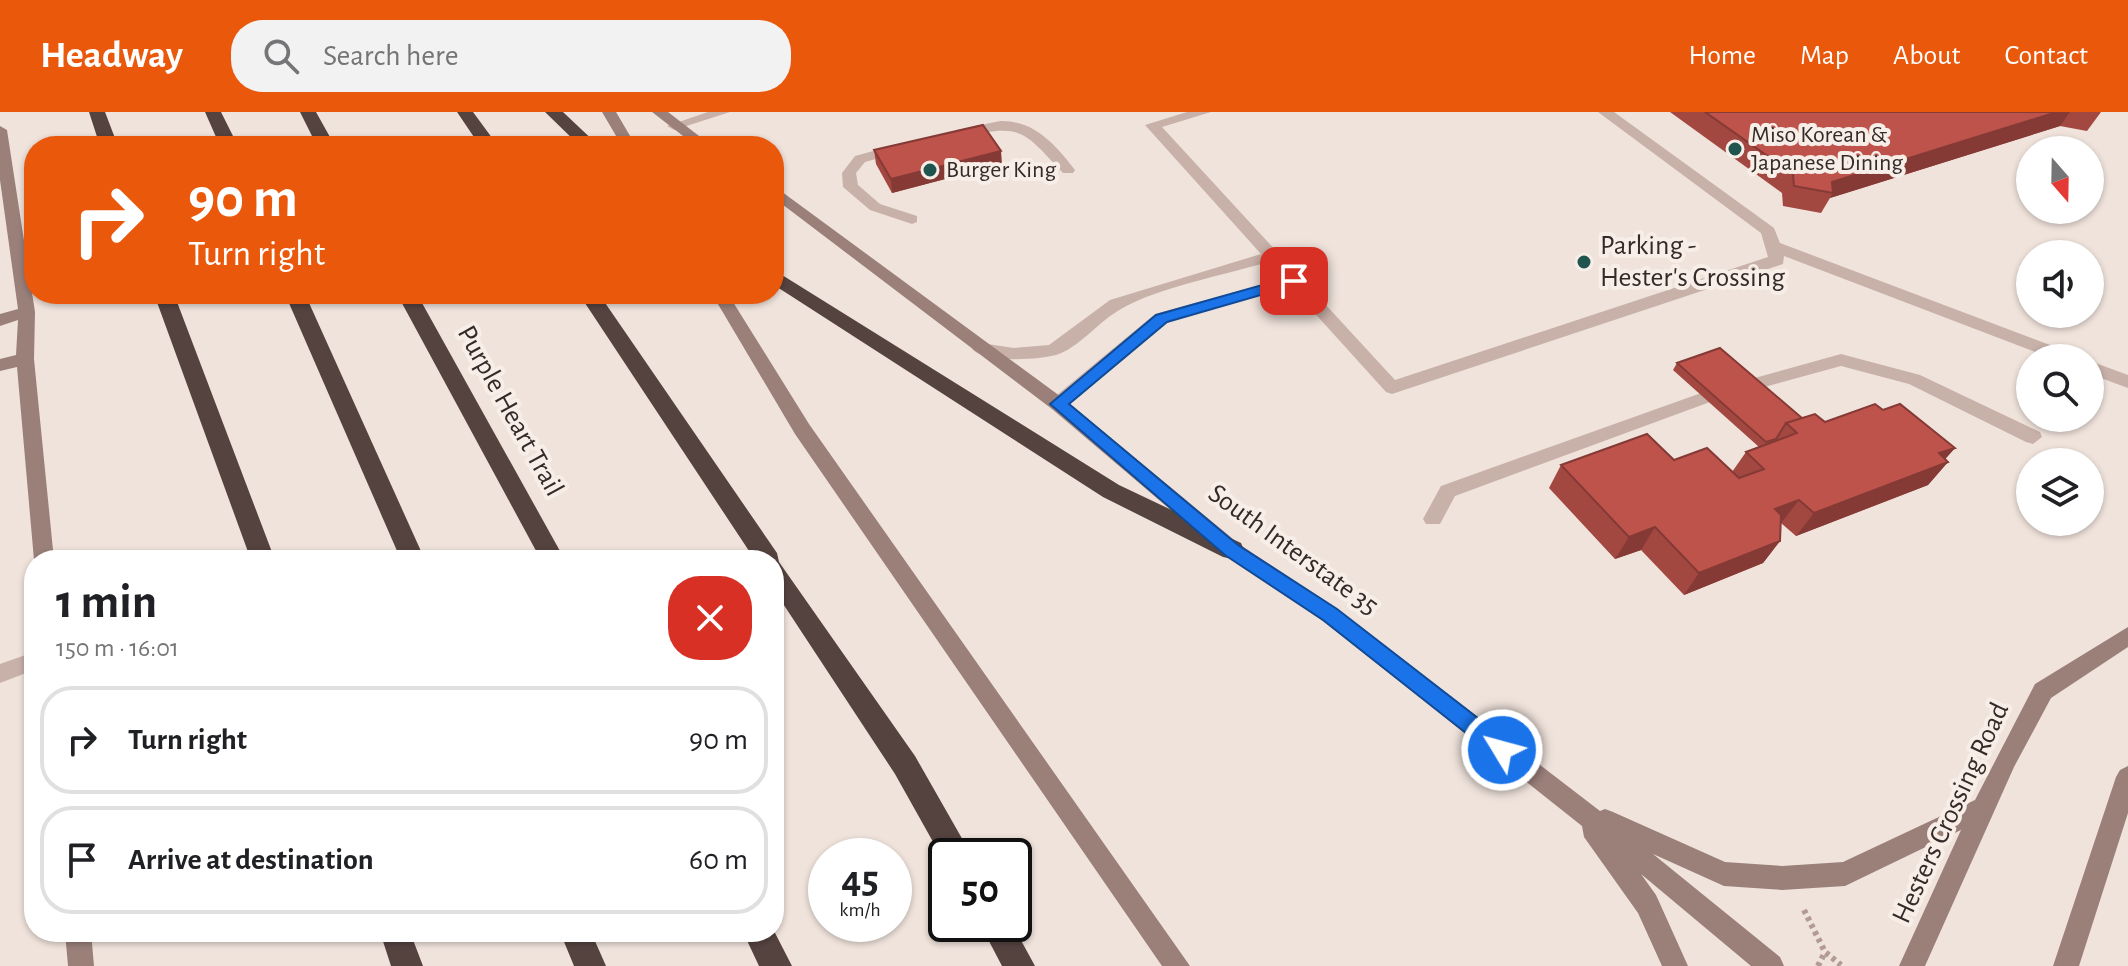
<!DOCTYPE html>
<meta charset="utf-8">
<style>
body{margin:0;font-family:"Alegreya Sans",sans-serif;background:#f2f2f2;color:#202124;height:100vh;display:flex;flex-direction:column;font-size:30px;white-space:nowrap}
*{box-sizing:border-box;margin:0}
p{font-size:26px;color:#757577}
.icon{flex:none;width:44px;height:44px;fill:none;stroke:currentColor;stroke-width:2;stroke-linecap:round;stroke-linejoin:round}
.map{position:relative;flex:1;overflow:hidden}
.panel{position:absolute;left:24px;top:438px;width:760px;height:392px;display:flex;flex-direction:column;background:#fff;border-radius:32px;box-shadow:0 2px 6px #0004}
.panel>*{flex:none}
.banner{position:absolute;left:24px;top:24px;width:760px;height:168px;border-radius:32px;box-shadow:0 2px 6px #0004;background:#ea580c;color:#fff;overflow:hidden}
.needle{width:52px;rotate:160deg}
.fabs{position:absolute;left:2016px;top:24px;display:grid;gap:16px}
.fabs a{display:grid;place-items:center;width:88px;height:88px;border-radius:50%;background:#fff;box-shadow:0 2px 6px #0004;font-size:40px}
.speed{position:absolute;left:808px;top:726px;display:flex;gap:16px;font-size:40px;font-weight:700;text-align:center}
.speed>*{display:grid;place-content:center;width:104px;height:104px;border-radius:50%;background:#fff;box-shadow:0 2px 6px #0004;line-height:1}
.speed small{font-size:20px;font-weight:400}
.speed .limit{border:4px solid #111;border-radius:12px;background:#fff;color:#111}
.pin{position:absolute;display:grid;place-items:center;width:68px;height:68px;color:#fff;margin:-34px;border-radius:16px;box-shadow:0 4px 12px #0006}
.me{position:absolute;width:88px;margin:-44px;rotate:307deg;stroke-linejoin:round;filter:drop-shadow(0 0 6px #0008)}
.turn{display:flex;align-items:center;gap:28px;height:168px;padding:0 32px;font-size:36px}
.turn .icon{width:104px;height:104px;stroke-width:2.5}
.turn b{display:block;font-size:56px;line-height:68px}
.round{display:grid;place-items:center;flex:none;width:84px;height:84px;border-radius:32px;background:#f2f2f2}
.summary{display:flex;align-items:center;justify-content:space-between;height:136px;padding:0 32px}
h1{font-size:48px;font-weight:600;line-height:60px}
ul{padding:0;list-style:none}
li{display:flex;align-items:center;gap:24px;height:108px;margin:0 16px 12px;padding:0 16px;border:4px solid #e0e0e0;border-radius:32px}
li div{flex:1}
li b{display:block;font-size:30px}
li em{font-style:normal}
header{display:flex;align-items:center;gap:48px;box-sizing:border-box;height:112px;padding:0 40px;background:#ea580c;color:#fff}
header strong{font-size:38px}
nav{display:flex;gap:44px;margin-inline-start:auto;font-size:28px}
.search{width:560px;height:72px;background:#f2f2f2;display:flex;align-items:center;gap:20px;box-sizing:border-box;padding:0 28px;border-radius:32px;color:#757577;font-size:30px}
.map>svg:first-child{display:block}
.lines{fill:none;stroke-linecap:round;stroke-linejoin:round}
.path{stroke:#b39b93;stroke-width:6;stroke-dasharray:4 4;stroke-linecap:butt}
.lane{fill:#c8b1a9;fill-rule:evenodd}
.secondary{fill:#9b807a;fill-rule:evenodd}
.highway{fill:#554340;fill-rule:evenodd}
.wall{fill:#a34741}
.shaded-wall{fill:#853a35}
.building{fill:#be534c;stroke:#853a35;stroke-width:2}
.route{fill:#1a73e8;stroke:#114b97;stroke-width:2}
.poi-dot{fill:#20544e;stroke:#f8eee8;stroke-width:3}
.labels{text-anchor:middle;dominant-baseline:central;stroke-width:8;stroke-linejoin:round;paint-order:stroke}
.far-poi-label{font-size:24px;fill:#352a28;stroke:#f8eee8;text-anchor:start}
.poi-label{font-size:28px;fill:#352a28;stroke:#f8eee8;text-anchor:start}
.street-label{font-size:28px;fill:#352a28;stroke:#f8eee8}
</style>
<header>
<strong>Headway</strong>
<div class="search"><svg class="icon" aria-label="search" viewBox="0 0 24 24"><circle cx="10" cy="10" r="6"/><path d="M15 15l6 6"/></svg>Search here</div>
<nav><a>Home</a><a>Map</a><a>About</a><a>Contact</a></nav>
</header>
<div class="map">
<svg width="2128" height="854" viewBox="0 0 2128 854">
<rect width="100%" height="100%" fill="#f0e3dc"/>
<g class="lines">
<path class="path" d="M 1804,798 L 1825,840 L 1841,853
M 1818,854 L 1825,840"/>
<path class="lane" d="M 708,0 L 730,0 L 674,18 L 667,14 Z
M 1187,0 L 1211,0 L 1162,15 L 1395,268 L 1768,145 L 1761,121 L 1598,0 L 1614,0 L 1774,116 L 1780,131 L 2074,242 L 2077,246 L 2051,246 L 1784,144 L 1783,152 L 1392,282 L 1386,280 L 1291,175 L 1167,210 L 1064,297 L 1052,297 L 1049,292 L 1052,287 L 1155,202 L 1283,167 L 1268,150 C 1225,163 1159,175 1121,197 C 1099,209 1079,236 1056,243 C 1038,248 984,251 972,237 L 981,231 L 1014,236 L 1049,233 L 1110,188 L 1261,142 L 1145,13 Z
M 1000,9 C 1034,8 1055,32 1075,58 L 1073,61 L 1063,61 C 1022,17 1022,12 961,25 L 954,21 L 956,18 Z
M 899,32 L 904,33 L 904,39 L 865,50 L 856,61 L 858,73 L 880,92 L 917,104 L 917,110 L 912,112 L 870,98 L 843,75 L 842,61 L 855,44 Z
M 1841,242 L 1920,263 L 2040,320 L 2042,325 L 2033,332 L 2026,330 L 1909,272 L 1841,254 L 1750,279 L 1741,273 L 1744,269 Z
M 2090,249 L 2128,263 L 2128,276 L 2090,262 Z
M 1704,280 L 1713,286 L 1710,290 L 1455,384 L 1440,412 L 1426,412 L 1423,407 L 1441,374 Z
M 34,540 L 34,558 L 0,571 L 0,552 Z"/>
<path class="secondary" d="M 602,0 L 616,0 L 636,34 L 622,34 Z
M 652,0 L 668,0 L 712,34 L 696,34 Z
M 0,14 L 7,18 L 35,200 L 34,247 L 54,448 L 34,448 L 17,255 L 0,259 L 0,247 L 16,243 L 18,208 L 0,214 L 0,202 L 18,197 L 0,68 Z
M 774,74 L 1064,287 L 1239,432 L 1337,497 L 1600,699 L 1605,697 L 1613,700 L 1725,750 L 1782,754 L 1843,750 L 1975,688 L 2035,572 L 2128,515 L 2128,535 L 2051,586 L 2014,655 L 1925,854 L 1899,854 L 1961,718 L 1845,774 L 1782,778 L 1724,774 L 1653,742 L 1780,845 L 1784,854 L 1751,854 L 1641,762 L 1656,783 L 1688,854 L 1662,854 L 1638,801 L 1584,725 L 1582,714 L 1323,509 L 1225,444 L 1052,297 L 774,86 Z
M 712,182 L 728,182 L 809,312 L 1190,854 L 1162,854 L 795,322 Z
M 2128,654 L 2128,701 L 2079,854 L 2053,854 L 2116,665 L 2120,658 Z
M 65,820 L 91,820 L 94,854 L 68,854 Z"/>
<path class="highway" d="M 89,0 L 105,0 L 118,34 L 100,34 Z
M 205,0 L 221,0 L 238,34 L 220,34 Z
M 300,0 L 316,0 L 335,34 L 317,34 Z
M 457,0 L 473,0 L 498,34 L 480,34 Z
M 545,0 L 563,0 L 599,34 L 580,34 Z
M 774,158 L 1119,373 L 1241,431 L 1244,438 L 1241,445 L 1232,447 L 1223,445 L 1103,385 L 774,173 Z
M 154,182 L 174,182 L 275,448 L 251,448 Z
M 285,182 L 305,182 L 425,448 L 401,448 Z
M 397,182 L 417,182 L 565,448 L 541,448 Z
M 579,182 L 599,182 L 777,441 L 779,450 L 915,644 L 972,744 L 946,744 L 946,753 L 895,662 L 774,478 L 774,448 L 755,448 Z
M 980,812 L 1012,812 L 1035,854 L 1002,854 Z
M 774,819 L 792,854 L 759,854 L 743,820 Z
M 380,820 L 410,820 L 423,854 L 391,854 Z
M 560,820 L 591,820 L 606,854 L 574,854 Z"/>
</g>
<path class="wall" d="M 1670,0 L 2101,0 L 2087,19 L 2060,14 L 1830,86 L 1821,101 L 1783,94 L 1782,81 Z
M 874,38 L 1002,52 L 892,81 L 876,52 Z
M 1677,251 L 1802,306 L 1825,310 L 1883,298 L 1955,336 L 1945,347 L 1948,350 L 1928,373 L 1796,424 L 1781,411 L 1780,429 L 1763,451 L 1684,483 L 1641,438 L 1615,447 L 1549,376 L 1561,353 L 1674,348 L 1732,360 L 1746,340 L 1759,335 L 1673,258 Z"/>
<path class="shaded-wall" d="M 2057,0 L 2070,0 L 2060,14 L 1830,86 L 1833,81 L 1832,70 Z
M 1001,39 L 1002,52 L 892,81 L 891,67 Z
M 1955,336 L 1940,353 L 1948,350 L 1928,373 L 1796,424 L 1814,401 L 1939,341 Z
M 1799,388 L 1782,410 L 1758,419 L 1775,397 Z
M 1655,415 L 1641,438 L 1615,447 L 1629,425 Z
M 1780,429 L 1763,451 L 1684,483 L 1699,461 Z"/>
<path class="building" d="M 1705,0 L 2057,0 L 1832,70 L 1833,81 L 1794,74 L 1793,62 Z
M 983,13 L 1001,39 L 891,67 L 874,38 Z
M 1720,236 L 1802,306 L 1786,311 L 1776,327 L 1766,330 L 1677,251 Z
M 1875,292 L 1883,298 L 1900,292 L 1955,336 L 1939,341 L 1948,350 L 1814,401 L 1799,388 L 1775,397 L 1781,403 L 1780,429 L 1699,461 L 1655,415 L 1629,425 L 1561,353 L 1647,322 L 1674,348 L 1707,336 L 1739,366 L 1764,357 L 1746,340 L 1797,321 L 1786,311 L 1815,302 L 1825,310 Z"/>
<path class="route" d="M 1294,164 L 1301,169 L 1299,172 L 1167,210 L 1069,292 L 1238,433 L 1337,497 L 1510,631 L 1513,638 L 1510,644 L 1502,647 L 1495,644 L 1323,508 L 1225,443 L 1050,292 L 1156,203 Z"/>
<g class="poi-dot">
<circle cx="1735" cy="37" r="8"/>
<circle cx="930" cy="58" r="8"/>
<circle cx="1584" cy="150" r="8"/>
</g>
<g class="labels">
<g class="far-poi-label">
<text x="1751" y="23">Miso Korean &amp;<tspan x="1751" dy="28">Japanese Dining</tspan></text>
<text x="946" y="58">Burger King</text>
</g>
<g class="poi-label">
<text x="1600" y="134">Parking -<tspan x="1600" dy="32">Hester's Crossing</tspan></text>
</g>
<g class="street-label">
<text transform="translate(510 299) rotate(61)">Purple Heart Trail</text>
<text transform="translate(1293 438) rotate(36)">South Interstate 35</text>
<text transform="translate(1951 701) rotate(-65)">Hesters Crossing Road</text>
</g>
</g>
</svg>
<div class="fabs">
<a><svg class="needle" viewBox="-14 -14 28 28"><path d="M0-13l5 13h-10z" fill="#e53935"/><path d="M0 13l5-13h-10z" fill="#757577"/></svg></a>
<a><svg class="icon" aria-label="sound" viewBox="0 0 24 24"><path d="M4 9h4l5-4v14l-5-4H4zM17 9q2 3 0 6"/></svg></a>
<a><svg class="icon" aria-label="search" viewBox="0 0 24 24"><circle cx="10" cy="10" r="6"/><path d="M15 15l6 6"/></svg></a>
<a><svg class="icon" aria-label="layers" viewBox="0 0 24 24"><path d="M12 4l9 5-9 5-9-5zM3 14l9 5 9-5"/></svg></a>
</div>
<div class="speed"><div>45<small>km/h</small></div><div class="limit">50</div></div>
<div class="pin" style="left:1294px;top:169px;background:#d93025"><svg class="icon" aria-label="arrive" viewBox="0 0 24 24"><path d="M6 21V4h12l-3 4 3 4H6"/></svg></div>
<svg class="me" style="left:1502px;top:638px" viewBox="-20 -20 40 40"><circle r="17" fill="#1a73e8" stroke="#fff" stroke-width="3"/><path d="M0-11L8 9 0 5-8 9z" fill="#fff"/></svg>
<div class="banner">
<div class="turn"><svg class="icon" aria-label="right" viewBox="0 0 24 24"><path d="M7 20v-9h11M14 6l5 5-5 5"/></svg><div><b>90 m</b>Turn right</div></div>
</div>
<section class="panel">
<div class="summary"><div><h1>1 min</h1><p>150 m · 16:01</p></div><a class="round" style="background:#d93025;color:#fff"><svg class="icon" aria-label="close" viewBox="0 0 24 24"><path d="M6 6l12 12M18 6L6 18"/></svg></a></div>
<ul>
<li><svg class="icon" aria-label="right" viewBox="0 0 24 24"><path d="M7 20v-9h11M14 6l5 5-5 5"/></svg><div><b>Turn right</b></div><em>90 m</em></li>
<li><svg class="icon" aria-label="arrive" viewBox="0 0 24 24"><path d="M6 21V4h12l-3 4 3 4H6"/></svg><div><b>Arrive at destination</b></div><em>60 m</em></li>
</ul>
</section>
</div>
